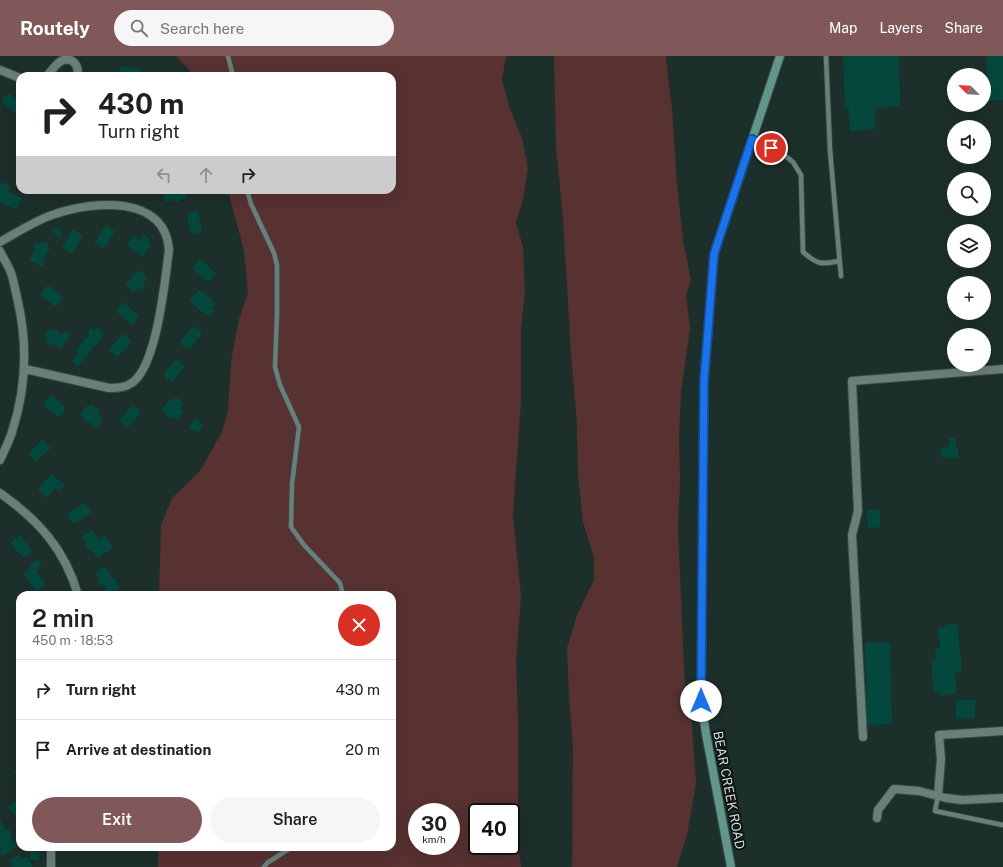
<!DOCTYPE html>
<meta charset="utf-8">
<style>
body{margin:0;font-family:"Public Sans",sans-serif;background:#f6f6f6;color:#202124;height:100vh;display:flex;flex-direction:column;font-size:15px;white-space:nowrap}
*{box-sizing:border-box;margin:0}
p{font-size:13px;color:#757577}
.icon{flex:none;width:22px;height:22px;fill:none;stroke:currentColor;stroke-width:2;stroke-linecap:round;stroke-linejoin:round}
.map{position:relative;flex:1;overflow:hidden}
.details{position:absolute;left:16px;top:535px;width:380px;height:260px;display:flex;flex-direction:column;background:#fff;border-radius:12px;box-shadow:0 4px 16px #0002}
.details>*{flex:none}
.banner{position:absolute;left:16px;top:16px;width:380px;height:122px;border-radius:12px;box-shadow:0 4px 16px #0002;background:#fff;color:#202124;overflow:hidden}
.needle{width:26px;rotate:294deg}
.controls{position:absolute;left:947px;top:12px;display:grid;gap:8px}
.controls a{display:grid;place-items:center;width:44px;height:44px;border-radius:50%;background:#fff;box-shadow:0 4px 16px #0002;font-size:20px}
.speed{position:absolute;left:408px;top:747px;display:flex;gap:8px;font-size:20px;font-weight:700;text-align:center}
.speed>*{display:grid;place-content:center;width:52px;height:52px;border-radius:50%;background:#fff;box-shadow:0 4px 16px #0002;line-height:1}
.speed small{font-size:10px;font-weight:400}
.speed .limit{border:2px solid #111;border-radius:6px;background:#fff;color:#111}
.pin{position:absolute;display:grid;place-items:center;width:34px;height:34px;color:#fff;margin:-17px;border:2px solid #fff;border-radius:50%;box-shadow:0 1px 4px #0007}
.me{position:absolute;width:44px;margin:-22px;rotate:0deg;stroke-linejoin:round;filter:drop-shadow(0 0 3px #0008)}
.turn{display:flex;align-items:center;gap:14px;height:84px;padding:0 16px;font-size:18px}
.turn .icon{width:52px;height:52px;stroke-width:2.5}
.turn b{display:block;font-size:28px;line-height:34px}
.lanes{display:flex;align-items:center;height:38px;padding:0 16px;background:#0003;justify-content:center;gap:20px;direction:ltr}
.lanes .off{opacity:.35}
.round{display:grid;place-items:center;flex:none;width:42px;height:42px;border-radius:21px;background:#f6f6f6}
.summary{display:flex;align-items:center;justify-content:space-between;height:68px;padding:0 16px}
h1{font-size:24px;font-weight:600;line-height:30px}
.primary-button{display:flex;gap:8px;margin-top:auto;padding:8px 16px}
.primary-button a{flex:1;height:46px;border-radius:24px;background:#80585a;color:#fff;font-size:16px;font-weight:600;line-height:46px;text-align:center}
.primary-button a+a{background:#f6f6f6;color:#202124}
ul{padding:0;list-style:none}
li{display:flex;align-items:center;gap:12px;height:60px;padding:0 16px;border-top:1px solid #e0e0e0}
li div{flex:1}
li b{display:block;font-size:15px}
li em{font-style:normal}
header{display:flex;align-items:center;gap:24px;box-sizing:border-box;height:56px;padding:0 20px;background:#80585a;color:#fff}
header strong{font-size:19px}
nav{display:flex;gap:22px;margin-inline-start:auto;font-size:14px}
.search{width:280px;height:36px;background:#f6f6f6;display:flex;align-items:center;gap:10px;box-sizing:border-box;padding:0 14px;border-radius:22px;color:#757577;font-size:15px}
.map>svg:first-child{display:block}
.green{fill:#583131;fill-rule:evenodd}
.building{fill:#04483d}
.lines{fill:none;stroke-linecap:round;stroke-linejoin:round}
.lane-casing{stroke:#3b4a46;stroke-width:6}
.street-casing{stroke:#3b4a46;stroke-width:10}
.secondary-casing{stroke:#3b4a46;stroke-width:10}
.lane{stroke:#6b7f7a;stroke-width:4.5}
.street{stroke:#6b7f7a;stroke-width:8}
.secondary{stroke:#61968a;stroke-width:8}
.route-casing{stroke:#114b97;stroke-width:10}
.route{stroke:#1a73e8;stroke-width:7}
.labels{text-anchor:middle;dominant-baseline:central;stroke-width:4;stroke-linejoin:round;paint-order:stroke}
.street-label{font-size:13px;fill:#d1dcd9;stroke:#0d1513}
</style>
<header>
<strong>Routely</strong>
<div class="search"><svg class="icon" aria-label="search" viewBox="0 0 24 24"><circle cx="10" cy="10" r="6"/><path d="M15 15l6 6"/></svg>Search here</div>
<nav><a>Map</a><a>Layers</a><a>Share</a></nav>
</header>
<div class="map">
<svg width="1003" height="811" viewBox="0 0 1003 811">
<rect width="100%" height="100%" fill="#1d2f2a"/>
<path class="green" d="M 176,0 L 506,0 L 502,24 L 510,53 L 522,82 L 528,112 L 523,144 L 516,166 L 523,191 L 525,238 L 521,272 L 521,346 L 513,459 L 521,540 L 516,605 L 518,666 L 518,785 L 521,811 L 158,811 L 158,791 L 392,791 L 392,539 L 159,539 L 161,469 L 172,442 L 199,416 L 221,378 L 228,355 L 231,305 L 239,263 L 248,237 L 244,195 L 228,134 L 392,134 L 392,20 L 195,20 ZM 417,756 L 451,756 L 451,790 L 417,790 ZM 477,756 L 511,756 L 511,790 L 477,790 Z
M 554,0 L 666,0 L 667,12 L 672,53 L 677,127 L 683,184 L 691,224 L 686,239 L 690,272 L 681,337 L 679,381 L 680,425 L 678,471 L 684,613 L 686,643 L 692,669 L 696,727 L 687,779 L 677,811 L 572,811 L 573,688 L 569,643 L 567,592 L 577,559 L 594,524 L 594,502 L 583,466 L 578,420 L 577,368 L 571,299 L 563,162 L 556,91 Z"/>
<path class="building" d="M 843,0 L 899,0 L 900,50 L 875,52 L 875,73 L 850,75 L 849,53 L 845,53 Z
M 986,0 L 1003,0 L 1003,44 L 988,45 Z
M 121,10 L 141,13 L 139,20 L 120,20 Z
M 8,37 L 20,45 L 20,59 L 2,47 L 4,44 L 2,43 L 3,40 L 6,42 Z
M 2,126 L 10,130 L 8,136 L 22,142 L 17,153 L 0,146 L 0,130 Z
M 164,134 L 185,134 L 186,142 L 179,144 L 179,146 L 176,146 L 176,144 L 165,146 Z
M 198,155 L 202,176 L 191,178 L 187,157 Z
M 106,169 L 115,175 L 104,193 L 94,187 Z
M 59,171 L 62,179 L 57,182 L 53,174 Z
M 73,173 L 83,180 L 72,198 L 62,191 Z
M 144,178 L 150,183 L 148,186 L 151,190 L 142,201 L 127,188 L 134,179 L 139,184 Z
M 42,185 L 49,189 L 48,191 L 50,192 L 43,205 L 45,206 L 42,211 L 29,204 L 35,194 L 33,192 L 36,187 L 39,188 Z
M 200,203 L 216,217 L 208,226 L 192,212 Z
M 138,214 L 141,217 L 142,215 L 144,217 L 143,218 L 147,221 L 143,226 L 146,228 L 141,234 L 138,232 L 134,237 L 125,229 Z
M 48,229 L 63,242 L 56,251 L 40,239 Z
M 199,234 L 203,237 L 204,236 L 216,247 L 212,252 L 215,255 L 210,260 L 208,258 L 206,259 L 189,245 Z
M 123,246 L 139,260 L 132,269 L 116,255 Z
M 193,270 L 196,273 L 198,271 L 199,273 L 198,274 L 202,278 L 189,293 L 185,289 L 184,291 L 182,289 L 183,288 L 180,285 Z
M 97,271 L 104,277 L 101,280 L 102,281 L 78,310 L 72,305 L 78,298 L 76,296 L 78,294 L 77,293 L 89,279 L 87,277 L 91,272 L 94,275 Z
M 52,272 L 62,279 L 65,275 L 71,279 L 60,293 L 53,287 L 51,290 L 45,285 L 47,282 L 44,280 L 47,277 L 46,276 L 48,274 L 49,275 Z
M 123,277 L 132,285 L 118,301 L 109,294 Z
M 176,303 L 179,306 L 180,305 L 182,307 L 181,308 L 185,311 L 172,326 L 168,323 L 167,324 L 165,323 L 166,321 L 163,318 Z
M 51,339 L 66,352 L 63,356 L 64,357 L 62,359 L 61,358 L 58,361 L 43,348 L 47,342 L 48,343 Z
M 176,341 L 184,348 L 180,353 L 183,356 L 177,364 L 173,361 L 171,363 L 161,354 L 170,343 L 172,345 Z
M 91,348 L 101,356 L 98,359 L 103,363 L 96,372 L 89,366 L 88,367 L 84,364 L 85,363 L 80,358 L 88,349 L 89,350 Z
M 133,349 L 141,356 L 127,372 L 119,364 Z
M 194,363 L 203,368 L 199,377 L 189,372 Z
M 949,382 L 956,382 L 956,391 L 958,391 L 958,402 L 941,401 L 941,391 L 949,391 Z
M 43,383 L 51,392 L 35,406 L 28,398 Z
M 51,418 L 65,429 L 59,435 L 55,432 L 47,442 L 38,434 Z
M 84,447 L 86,451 L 88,450 L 91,457 L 74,468 L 71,464 L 70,465 L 69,463 L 70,462 L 67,458 Z
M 867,454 L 880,454 L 880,471 L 868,472 Z
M 92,474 L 99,484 L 105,479 L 113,492 L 98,502 L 91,493 L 89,495 L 85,489 L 87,488 L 82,481 Z
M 20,479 L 32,495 L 27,501 L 26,499 L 23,502 L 10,487 L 14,484 L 13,483 L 15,481 L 16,482 Z
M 38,503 L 42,509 L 36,515 L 46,528 L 37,536 L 23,518 L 31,512 L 30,509 Z
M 105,510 L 113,523 L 115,522 L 117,526 L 116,527 L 120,532 L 109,539 L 106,539 L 104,535 L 106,533 L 103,528 L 100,530 L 97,525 L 100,524 L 95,517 Z
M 957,567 L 962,616 L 955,617 L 957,638 L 940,640 L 940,636 L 934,636 L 931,604 L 936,603 L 935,592 L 940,592 L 938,572 L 945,571 L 945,569 Z
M 890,586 L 892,668 L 867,669 L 865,587 Z
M 956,644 L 975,644 L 975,662 L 956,663 Z
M 20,711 L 20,724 L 14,716 Z
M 20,741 L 20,756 L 15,760 L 8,751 Z
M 0,764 L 6,775 L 9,773 L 12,780 L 10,782 L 12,787 L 14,786 L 17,791 L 2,800 L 0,797 L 0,794 L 2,793 L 0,789 Z
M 78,791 L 90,791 L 90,794 L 79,796 Z
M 30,795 L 39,796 L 39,804 L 30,804 Z
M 19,799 L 21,803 L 27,800 L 33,811 L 13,811 L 9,804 Z"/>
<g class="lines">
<g class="lane-casing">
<path id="lane" d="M 228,0 L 233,20
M 826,0 L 830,94 L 841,220
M 752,83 L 784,99 L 793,106 L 801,119 L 803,196 C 817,208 820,209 839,205
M 247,134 L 251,148 L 274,197 L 277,209 L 277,259 L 275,311 L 280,329 L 299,371 L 292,428 L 291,471 L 304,489 L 340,527 L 343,539
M 938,740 L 935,755 L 1003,769
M 264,811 L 267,807 L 292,791"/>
</g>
<g class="street-casing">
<path id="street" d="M 0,14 L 20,22
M 47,20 C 51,15 55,9 61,5 C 72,0 80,9 77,20
M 0,186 C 16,177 38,163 55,158 C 93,145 165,138 169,194 C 165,223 157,314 130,328 C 124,332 116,332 109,332 L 25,313
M 0,195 C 3,202 8,209 11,217 C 14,226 16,237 18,246 C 28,290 26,333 12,376 C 9,386 4,395 0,404
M 0,437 C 38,464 65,493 78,539
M 863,681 L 852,479 L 858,455 L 852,325 L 1003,313
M 938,740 L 941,703 L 939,679 L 1003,675
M 877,762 L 878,754 L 894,733 L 919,735 L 946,742 L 962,744 L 1003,742
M 51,811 L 51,791"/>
</g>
<g class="secondary-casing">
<path id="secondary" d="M 731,811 L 706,678 L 701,645 L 704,325 L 714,198 L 780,0"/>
</g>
<use href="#lane" class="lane"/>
<use href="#street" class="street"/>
<use href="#secondary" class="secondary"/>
</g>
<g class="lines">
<g class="route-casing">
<path id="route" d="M 701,645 L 704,325 L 714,198 L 752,83 L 771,92"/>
</g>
<use href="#route" class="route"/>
</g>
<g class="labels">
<g class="street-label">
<text transform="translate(729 734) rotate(79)">BEAR CREEK ROAD</text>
</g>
</g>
</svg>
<div class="controls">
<a><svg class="needle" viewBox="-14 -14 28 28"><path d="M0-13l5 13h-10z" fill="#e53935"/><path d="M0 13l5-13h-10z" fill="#757577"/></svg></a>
<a><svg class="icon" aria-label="sound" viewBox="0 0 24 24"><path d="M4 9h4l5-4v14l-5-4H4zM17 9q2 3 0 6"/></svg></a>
<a><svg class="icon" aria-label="search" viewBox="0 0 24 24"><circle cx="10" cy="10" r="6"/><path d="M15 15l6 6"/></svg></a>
<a><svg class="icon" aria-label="layers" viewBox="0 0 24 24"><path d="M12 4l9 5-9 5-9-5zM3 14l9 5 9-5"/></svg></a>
<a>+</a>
<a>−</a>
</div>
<div class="speed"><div>30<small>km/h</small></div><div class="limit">40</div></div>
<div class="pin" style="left:771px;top:92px;background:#d93025"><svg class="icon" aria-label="arrive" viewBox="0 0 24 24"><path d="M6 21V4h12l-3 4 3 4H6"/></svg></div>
<svg class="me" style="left:701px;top:645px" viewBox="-20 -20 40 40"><circle r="19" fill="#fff"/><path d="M0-13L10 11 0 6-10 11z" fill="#1a73e8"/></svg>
<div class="banner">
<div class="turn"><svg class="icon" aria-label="right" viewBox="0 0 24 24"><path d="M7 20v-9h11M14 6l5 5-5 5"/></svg><div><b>430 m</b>Turn right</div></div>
<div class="lanes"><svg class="icon off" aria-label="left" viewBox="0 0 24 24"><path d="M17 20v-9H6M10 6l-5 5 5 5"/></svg><svg class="icon off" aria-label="ahead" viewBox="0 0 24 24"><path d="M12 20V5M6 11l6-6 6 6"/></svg><svg class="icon" aria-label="right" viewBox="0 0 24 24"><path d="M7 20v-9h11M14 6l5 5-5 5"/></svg></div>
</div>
<section class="details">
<div class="summary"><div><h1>2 min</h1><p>450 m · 18:53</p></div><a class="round" style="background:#d93025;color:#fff"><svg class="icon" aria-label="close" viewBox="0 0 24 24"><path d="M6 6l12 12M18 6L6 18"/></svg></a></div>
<ul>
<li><svg class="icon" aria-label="right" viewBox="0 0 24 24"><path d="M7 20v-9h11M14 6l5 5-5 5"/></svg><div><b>Turn right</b></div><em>430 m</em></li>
<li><svg class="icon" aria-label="arrive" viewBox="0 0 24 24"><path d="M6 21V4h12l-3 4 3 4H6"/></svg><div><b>Arrive at destination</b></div><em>20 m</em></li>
</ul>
<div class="primary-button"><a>Exit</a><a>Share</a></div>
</section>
</div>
